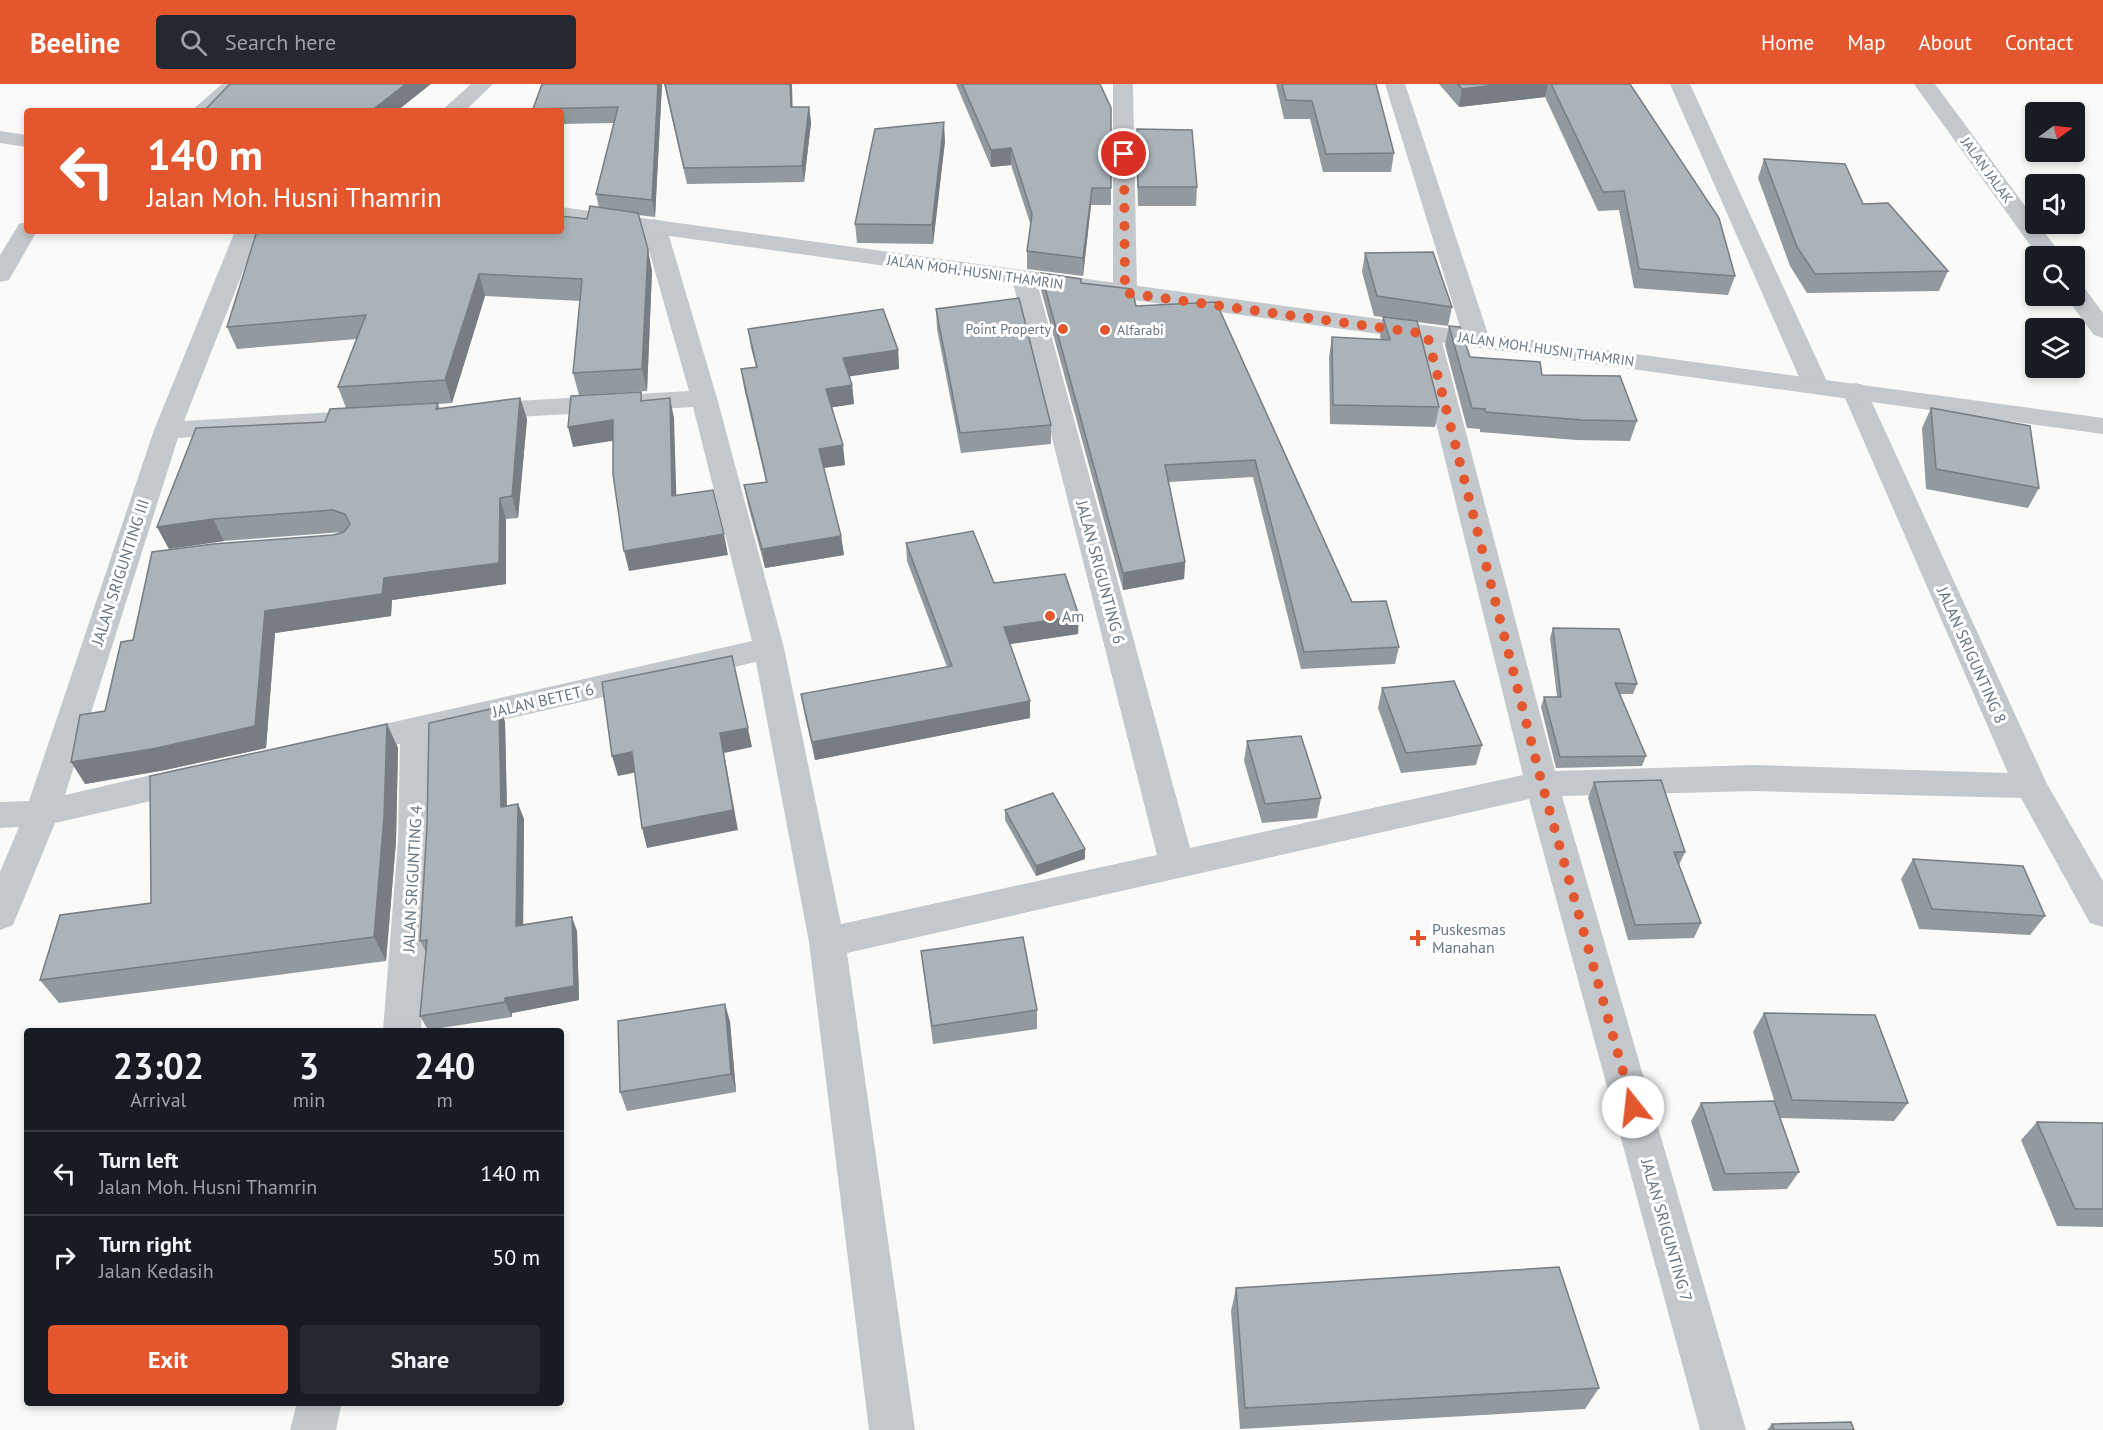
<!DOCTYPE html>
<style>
body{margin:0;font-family:"PT Sans",sans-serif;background:#242831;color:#f1f3f6;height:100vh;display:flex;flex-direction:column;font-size:22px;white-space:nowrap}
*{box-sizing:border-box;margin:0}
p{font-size:20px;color:#9ea1a6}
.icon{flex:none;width:33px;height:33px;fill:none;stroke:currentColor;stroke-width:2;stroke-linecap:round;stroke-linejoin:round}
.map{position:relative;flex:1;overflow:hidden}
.sheet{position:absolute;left:24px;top:944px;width:540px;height:378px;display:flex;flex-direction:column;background:#171b24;border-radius:6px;box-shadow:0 3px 9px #0003}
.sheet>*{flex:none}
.guide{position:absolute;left:24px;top:24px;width:540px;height:126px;border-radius:6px;box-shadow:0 3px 9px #0003;background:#e4572e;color:#fff;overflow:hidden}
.needle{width:39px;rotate:75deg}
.buttons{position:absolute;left:2025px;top:18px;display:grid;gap:12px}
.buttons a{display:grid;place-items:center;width:60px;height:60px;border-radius:6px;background:#171b24;box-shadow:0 3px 9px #0003;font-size:30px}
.pin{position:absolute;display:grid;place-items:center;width:51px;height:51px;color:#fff;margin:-26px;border:3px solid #fff;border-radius:50%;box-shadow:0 2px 6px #0007}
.me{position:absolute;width:66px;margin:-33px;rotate:344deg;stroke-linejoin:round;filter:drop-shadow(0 0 4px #0008)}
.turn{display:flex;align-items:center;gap:21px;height:126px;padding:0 24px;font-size:27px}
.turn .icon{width:78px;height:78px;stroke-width:2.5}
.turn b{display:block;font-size:42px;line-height:51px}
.eta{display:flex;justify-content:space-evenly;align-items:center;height:102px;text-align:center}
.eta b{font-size:36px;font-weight:700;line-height:42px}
.primary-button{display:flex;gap:12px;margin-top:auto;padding:12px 24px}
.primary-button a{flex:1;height:69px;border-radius:6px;background:#e4572e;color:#fff;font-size:24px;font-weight:700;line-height:69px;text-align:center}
.primary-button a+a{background:#242831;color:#f1f3f6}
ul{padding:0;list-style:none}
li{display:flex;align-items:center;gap:18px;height:84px;padding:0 24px;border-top:2px solid #363941}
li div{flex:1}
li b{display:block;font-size:22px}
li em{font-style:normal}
header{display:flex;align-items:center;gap:36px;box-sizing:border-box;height:84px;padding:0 30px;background:#e4572e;color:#fff}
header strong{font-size:28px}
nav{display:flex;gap:33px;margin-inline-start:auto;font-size:21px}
.search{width:420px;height:54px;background:#242831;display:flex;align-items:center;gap:15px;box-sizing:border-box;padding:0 21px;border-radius:6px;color:#9ea1a6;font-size:22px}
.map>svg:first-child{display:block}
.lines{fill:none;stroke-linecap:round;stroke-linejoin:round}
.minor{fill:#c3c8cc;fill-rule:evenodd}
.tertiary{fill:#c3c8cc;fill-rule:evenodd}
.wall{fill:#929a9f}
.shaded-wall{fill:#777d82}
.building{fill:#aab3b9;stroke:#777d82;stroke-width:1.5}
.route{stroke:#e4572e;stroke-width:10;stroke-dasharray:0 18}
.poi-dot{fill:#e4572e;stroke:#fff;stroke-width:2}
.labels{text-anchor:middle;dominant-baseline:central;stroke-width:6;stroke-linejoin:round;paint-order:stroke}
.far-street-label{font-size:14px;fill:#657683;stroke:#fff}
.far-poi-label{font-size:14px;fill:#657683;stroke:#fff;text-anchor:end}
.street-label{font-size:16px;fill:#657683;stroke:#fff}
.poi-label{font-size:16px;fill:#657683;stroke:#fff;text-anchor:start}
</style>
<header>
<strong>Beeline</strong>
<div class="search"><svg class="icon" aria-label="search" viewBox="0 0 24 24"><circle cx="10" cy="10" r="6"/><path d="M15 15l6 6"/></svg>Search here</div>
<nav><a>Home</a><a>Map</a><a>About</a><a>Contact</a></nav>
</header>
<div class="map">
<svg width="2103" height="1346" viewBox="0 0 2103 1346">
<rect width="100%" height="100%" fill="#fafaf8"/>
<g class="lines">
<path class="minor" d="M 222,0 L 245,0 L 215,27 L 191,27 Z
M 471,0 L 493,0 L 465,27 L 441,27 Z
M 1113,0 L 1133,0 L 1137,209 L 1134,214 L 1125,216 L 1116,214 L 1113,209 Z
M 1385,0 L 1405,0 L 1490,256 L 1486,261 L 1477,264 L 1468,261 L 1464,256 Z
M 1670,0 L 1690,0 L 1829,302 L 1825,308 L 1816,310 L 1807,308 L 1803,302 Z
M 1914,0 L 1935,0 L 2062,172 L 2038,172 Z
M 654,135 L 662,137 L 666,142 L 717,314 L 784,564 L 841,840 L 1157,771 L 1012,195 L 1015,190 L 1024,188 L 1033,190 L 1036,195 L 1190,764 L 1523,691 L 1414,250 L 1418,245 L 1427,242 L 1436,245 L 1440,250 L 1555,687 L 1754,681 L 2008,689 L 1842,307 L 1846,301 L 1855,299 L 1864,301 L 2047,700 L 2103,797 L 2103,843 L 2090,839 L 2021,714 L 1754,707 L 1562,712 L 1746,1346 L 1700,1346 L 1529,715 L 847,869 L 915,1346 L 869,1346 L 809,858 L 756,578 L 433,652 L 432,757 L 421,946 L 383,946 L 398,757 L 400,660 L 348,672 L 336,669 L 332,660 L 336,651 L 752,557 L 693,323 L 480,335 L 471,333 L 467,327 L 471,321 L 480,319 L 689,307 L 642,142 L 646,137 Z
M 27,138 L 27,147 L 37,147 L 9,196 L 0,198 L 0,171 L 19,140 Z
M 235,147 L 259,147 L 184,337 L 369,326 L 378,328 L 382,334 L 378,340 L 369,342 L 178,354 L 65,711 L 195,681 L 207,685 L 212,694 L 207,703 L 195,707 L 55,739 L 13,841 L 0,846 L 0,788 L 19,743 L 0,744 L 0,718 L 29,717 L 154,346 Z
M 2074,200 L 2083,202 L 2103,229 L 2103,254 L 2094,251 L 2065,212 L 2074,212 Z
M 297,1318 L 342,1318 L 336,1346 L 290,1346 Z"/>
<path class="tertiary" d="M 0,47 L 27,51 L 27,63 L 0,59 Z
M 561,123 L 2103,334 L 2103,350 L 561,137 Z"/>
</g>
<path class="wall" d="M 662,0 L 655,133 L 638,131 L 652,187 L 647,307 L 579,311 L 573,289 L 580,217 L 485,212 L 452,319 L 438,320 L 440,325 L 520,314 L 527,335 L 518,434 L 506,435 L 506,500 L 392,516 L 391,532 L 275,549 L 266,664 L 165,686 L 85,700 L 105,627 L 133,556 L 333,451 L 343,448 L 224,457 L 169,465 L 157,443 L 346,324 L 338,303 L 357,255 L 237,265 L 227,243 L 587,135 L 599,124 L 596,110 L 614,39 L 561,40 L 561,27 L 534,27 L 533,25 Z
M 664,0 L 792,0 L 792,23 L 809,23 L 811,39 L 804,98 L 687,100 Z
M 956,0 L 1100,0 L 1111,104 L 1111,121 L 1091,121 L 1083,192 L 1027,185 L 1027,167 L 1031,142 L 1011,81 L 991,83 Z
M 1276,0 L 1376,0 L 1394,69 L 1391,88 L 1323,88 L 1310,35 L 1284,35 Z
M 1439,0 L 1631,0 L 1631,1 L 1735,192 L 1728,211 L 1634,204 L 1619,126 L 1598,127 L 1545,13 L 1459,23 Z
M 1137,45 L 1197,103 L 1196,122 L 1138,122 L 1136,64 Z
M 945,57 L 933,160 L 857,159 L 855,140 Z
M 1764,75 L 1863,120 L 1948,187 L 1939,207 L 1807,209 L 1790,182 L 1758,94 Z
M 1365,169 L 1452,223 L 1448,242 L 1417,238 L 1439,323 L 1435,343 L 1330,340 L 1329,273 L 1332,253 L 1381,256 L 1380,252 L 1383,233 L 1374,232 L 1362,188 Z
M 1041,189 L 1081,199 L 1136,222 L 1216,218 L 1352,518 L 1399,563 L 1395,580 L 1301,585 L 1253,393 L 1169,398 L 1185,478 L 1184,495 L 1123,506 L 1041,206 Z
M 936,225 L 1051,341 L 1051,360 L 961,369 L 937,245 Z
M 1449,242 L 1470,273 L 1542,291 L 1637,337 L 1630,357 L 1576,356 L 1480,348 L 1480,345 L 1467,344 L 1445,261 Z
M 748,245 L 898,266 L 899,285 L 849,292 L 852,301 L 854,320 L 831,323 L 845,381 L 824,384 L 841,452 L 844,471 L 765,484 L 748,421 L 744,401 L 766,398 L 744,304 L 741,285 L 756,283 L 751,264 Z
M 1931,324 L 2039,404 L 2028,424 L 1926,405 L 1922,344 Z
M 906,459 L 994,499 L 1078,550 L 1010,560 L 1030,634 L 815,676 L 804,628 L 801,610 L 947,583 L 907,477 Z
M 1553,544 L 1637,600 L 1633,610 L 1620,610 L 1646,672 L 1642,682 L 1556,684 L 1541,623 L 1544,613 L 1557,613 L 1550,554 Z
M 1382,604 L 1482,661 L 1476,681 L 1401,689 L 1378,624 Z
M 499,623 L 505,638 L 507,722 L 518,720 L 524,735 L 523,841 L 577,847 L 579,916 L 512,929 L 512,933 L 428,946 L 420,932 L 426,868 L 420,857 L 427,742 Z
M 387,640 L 398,664 L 396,757 L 386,877 L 59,919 L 40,896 L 151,819 Z
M 1247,657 L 1321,714 L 1317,734 L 1262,739 L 1244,677 Z
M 1594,698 L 1685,768 L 1679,781 L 1701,839 L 1694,854 L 1628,856 L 1588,714 Z
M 1005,726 L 1085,765 L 1085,775 L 1036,792 L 1005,736 Z
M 1913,775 L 2045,832 L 2030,851 L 1919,845 L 1901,795 Z
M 921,867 L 1037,926 L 1037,945 L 933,960 Z
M 725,920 L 730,938 L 736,1008 L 627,1027 L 620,1008 Z
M 1764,929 L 1908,1019 L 1894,1037 L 1780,1034 L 1799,1088 L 1787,1105 L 1713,1107 L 1691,1037 L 1701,1019 L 1779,1032 L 1753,948 Z
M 2037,1038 L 2103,1039 L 2103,1143 L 2057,1142 L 2021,1056 Z
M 1236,1204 L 1599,1304 L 1585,1325 L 1240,1345 L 1231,1227 Z
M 1772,1340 L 1854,1346 L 1767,1346 Z"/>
<path class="shaded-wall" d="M 406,0 L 431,0 L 397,27 L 371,27 Z
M 658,0 L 662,0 L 655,133 L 652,116 Z
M 790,0 L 792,0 L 793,39 L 791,23 Z
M 1504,0 L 1548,0 L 1545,13 L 1459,23 L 1462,5 Z
M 809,23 L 811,39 L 804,98 L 802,82 Z
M 944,38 L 945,57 L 933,160 L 932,141 Z
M 1011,64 L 1011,81 L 991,83 L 991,66 Z
M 1092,104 L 1091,121 L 1083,192 L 1083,174 Z
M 648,165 L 652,187 L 647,307 L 642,285 Z
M 479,190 L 485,212 L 452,319 L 445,296 Z
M 898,266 L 899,285 L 846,293 L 843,274 Z
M 852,301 L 854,320 L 828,324 L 826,305 Z
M 520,314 L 527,335 L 518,434 L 512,412 Z
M 670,314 L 674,334 L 677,432 L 672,412 Z
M 613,336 L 618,356 L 573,363 L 568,343 Z
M 843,361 L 845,381 L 822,384 L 819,365 Z
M 500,414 L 506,435 L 506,500 L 392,516 L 391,532 L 275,549 L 266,664 L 165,686 L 85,700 L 71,678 L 265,527 Z
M 213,435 L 224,457 L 169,465 L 157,443 Z
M 724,450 L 728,471 L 629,487 L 624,467 Z
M 841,452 L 844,471 L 765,484 L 762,465 Z
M 1185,478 L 1184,495 L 1123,506 L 1123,489 Z
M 1079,532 L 1078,550 L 1004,561 L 1004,543 Z
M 1030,617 L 1030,634 L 815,676 L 812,658 Z
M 499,623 L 505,638 L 507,738 L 501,723 Z
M 387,640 L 398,664 L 396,757 L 386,877 L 374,853 Z
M 748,644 L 752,663 L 724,669 L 738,746 L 647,764 L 642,744 L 720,649 Z
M 632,668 L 638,688 L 618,692 L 612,672 Z
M 518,720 L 524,735 L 523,857 L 516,842 Z
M 1085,765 L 1085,775 L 1036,792 L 1036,782 Z
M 572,833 L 577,847 L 579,916 L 512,929 L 512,933 L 505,918 L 505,914 Z
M 725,920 L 730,938 L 736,1008 L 731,990 Z"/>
<path class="building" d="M 230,0 L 406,0 L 371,27 L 204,27 Z
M 542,0 L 658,0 L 652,116 L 596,110 L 618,23 L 533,25 Z
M 665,0 L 790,0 L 791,23 L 809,23 L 802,82 L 684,84 Z
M 962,0 L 1100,0 L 1111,24 L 1111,104 L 1092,104 L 1083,174 L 1027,167 L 1032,130 L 1011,64 L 991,66 Z
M 1282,0 L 1376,0 L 1394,69 L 1326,70 L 1312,17 L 1286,16 Z
M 1458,0 L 1504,0 L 1462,5 Z
M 1551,0 L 1630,0 L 1719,134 L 1735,192 L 1639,185 L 1624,107 L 1603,108 Z
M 944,38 L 932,141 L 855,140 L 875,45 Z
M 1137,45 L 1192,46 L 1197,103 L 1138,103 Z
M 1764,75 L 1845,80 L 1863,120 L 1888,119 L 1948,187 L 1815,190 L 1797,163 Z
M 590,122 L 638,129 L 648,165 L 642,285 L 573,289 L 582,195 L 479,190 L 445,296 L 338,303 L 366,231 L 227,243 L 257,147 L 561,147 L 561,132 L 587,135 Z
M 1433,168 L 1452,223 L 1377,212 L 1365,169 Z
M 1041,189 L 1081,195 L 1081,199 L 1132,205 L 1136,222 L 1216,218 L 1352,518 L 1386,517 L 1399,563 L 1304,568 L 1255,376 L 1165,381 L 1185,478 L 1123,489 Z
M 1019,214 L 1051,341 L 960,349 L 936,225 Z
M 883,225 L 898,266 L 843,274 L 852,301 L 826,305 L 843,361 L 819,365 L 841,452 L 762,465 L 744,401 L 767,398 L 741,285 L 757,283 L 748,245 Z
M 1383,233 L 1417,237 L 1439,323 L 1333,321 L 1332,253 L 1390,256 Z
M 1449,242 L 1460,243 L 1470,273 L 1540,278 L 1542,291 L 1620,292 L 1637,337 L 1582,336 L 1485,328 L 1485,325 L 1472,324 Z
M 641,308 L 641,317 L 670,314 L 672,412 L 713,406 L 724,450 L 624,467 L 613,390 L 613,336 L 568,343 L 571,312 Z
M 520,314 L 512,412 L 500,414 L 499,479 L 384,494 L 382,510 L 265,527 L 255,642 L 152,665 L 71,678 L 80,631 L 105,627 L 121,558 L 133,556 L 152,468 L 213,460 L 333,451 L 344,448 L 350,440 L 345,430 L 333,426 L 213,435 L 157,443 L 196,344 L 325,338 L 330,325 L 438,319 L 436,325 Z
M 1931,324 L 2030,342 L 2039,404 L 1936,385 Z
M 973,447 L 994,499 L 1065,490 L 1079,532 L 1004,543 L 1030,617 L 812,658 L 801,610 L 952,582 L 906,459 Z
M 1553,544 L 1619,545 L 1637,600 L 1615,599 L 1646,672 L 1560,673 L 1544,613 L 1561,613 Z
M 732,572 L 748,644 L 720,649 L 733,726 L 642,744 L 632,668 L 612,672 L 602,598 Z
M 1454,597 L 1482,661 L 1406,669 L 1382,604 Z
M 499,623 L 501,723 L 518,720 L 516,842 L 572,833 L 574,902 L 505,914 L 505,918 L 420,932 L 427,856 L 420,857 L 427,742 L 429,639 Z
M 387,640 L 384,733 L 374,853 L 40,896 L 60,831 L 151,819 L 150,692 Z
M 1301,652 L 1321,714 L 1265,720 L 1247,657 Z
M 1661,696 L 1685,768 L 1674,768 L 1701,839 L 1635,841 L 1594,698 Z
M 1053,709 L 1085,765 L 1036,782 L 1005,726 Z
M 1913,775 L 2023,782 L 2045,832 L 1932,825 Z
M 1023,853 L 1037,926 L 932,942 L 921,867 Z
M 725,920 L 731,990 L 620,1008 L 618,937 Z
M 1764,929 L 1875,931 L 1908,1019 L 1792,1016 Z
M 1774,1017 L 1799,1088 L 1725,1090 L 1701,1019 Z
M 2037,1038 L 2103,1039 L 2103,1125 L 2075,1125 Z
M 1559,1183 L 1599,1304 L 1245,1324 L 1236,1204 Z
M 1851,1338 L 1854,1346 L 1774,1346 L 1772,1340 Z"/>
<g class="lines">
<path class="route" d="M 1124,70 L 1125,209 L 1427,250 L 1542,700 L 1633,1023"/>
</g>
<g class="poi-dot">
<circle cx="1063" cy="245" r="6"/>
<circle cx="1105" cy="246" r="6"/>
<circle cx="1050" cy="532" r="6"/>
<path d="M1415 845h6v6h6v6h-6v6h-6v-6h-6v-6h6z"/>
</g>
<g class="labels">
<g class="far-street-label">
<text transform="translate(1987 86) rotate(54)">JALAN JALAK</text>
<text transform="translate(975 188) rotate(8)">JALAN MOH. HUSNI THAMRIN</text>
<text transform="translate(1546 265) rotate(8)">JALAN MOH. HUSNI THAMRIN</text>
</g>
<g class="far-poi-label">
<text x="1051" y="245">Point Property</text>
<text x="1117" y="246" text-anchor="start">Alfarabi</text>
</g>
<g class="street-label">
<text transform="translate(120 488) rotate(-72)">JALAN SRIGUNTING III</text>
<text transform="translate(1101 488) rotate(75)">JALAN SRIGUNTING 6</text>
<text transform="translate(1972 571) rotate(66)">JALAN SRIGUNTING 8</text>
<text transform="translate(543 616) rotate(-13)">JALAN BETET 6</text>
<text transform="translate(412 795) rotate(-87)">JALAN SRIGUNTING 4</text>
<text transform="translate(1667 1146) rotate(74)">JALAN SRIGUNTING 7</text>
</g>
<g class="poi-label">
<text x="1062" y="532">Am</text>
<text x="1432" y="845">Puskesmas<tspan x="1432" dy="18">Manahan</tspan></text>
</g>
</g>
</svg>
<div class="buttons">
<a><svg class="needle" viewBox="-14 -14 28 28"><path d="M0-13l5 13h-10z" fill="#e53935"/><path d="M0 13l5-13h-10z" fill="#9ea1a6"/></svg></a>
<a><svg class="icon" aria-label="sound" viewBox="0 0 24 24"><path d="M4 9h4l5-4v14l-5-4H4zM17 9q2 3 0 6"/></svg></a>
<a><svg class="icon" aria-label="search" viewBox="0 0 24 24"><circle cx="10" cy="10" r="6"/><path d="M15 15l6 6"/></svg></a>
<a><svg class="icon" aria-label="layers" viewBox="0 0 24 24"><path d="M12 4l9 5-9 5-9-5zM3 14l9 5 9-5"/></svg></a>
</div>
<div class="pin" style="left:1124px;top:70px;background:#d93025"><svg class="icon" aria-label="arrive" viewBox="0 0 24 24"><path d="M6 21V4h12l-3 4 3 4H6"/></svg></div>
<svg class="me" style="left:1633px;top:1023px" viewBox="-20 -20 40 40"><circle r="19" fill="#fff"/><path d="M0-13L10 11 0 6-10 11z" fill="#e4572e"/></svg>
<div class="guide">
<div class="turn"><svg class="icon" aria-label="left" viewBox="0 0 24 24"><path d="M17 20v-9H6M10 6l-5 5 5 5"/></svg><div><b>140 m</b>Jalan Moh. Husni Thamrin</div></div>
</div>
<section class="sheet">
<div class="eta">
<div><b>23:02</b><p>Arrival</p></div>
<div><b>3</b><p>min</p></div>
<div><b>240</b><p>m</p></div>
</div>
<ul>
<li><svg class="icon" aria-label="left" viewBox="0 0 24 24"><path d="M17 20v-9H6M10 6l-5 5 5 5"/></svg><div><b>Turn left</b><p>Jalan Moh. Husni Thamrin</p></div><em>140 m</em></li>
<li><svg class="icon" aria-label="right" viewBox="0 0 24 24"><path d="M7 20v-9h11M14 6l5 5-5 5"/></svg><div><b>Turn right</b><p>Jalan Kedasih</p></div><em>50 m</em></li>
</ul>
<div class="primary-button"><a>Exit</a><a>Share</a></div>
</section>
</div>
